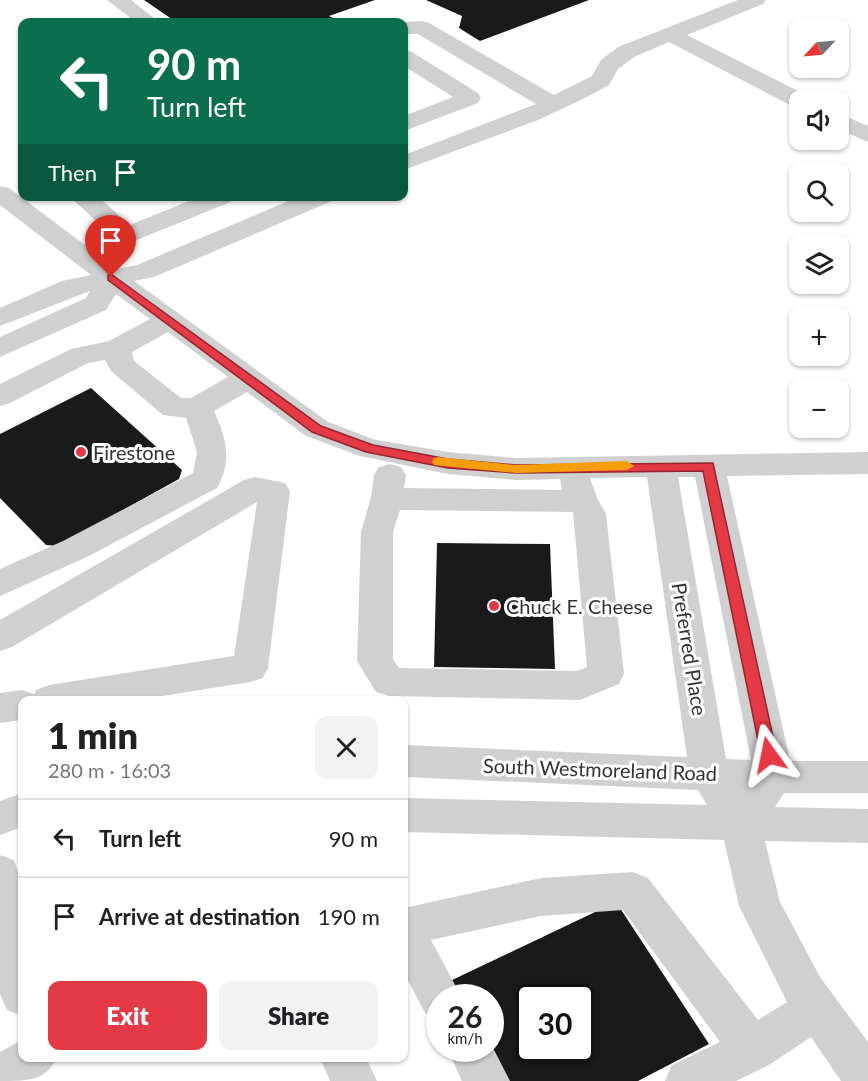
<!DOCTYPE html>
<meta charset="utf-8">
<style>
body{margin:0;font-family:Lato,sans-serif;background:#f2f2f2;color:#202124;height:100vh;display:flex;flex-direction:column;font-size:22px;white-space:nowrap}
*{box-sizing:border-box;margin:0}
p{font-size:20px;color:#757577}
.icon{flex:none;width:33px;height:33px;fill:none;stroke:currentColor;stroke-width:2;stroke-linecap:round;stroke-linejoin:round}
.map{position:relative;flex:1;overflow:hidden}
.side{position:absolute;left:18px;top:696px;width:390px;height:366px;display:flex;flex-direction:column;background:#fff;border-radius:12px;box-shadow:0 2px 4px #0004}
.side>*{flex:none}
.hud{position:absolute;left:18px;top:18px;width:390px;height:183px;border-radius:12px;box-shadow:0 2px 4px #0004;background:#0b6e4f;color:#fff;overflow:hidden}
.needle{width:39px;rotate:244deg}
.fabs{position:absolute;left:789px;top:18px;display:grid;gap:12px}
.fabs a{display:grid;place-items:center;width:60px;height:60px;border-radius:12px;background:#fff;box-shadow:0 2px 4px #0004;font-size:30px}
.speed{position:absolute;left:426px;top:984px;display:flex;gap:12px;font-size:30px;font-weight:700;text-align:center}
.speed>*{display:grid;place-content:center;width:78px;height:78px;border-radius:50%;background:#fff;box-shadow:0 2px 4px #0004;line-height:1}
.speed small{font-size:15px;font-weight:400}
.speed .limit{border:3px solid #111;border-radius:9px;background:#fff;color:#111}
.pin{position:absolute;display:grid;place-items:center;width:51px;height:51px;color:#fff;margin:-62px -26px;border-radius:50% 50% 50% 0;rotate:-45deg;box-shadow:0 0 6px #0007}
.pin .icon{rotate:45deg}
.me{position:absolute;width:66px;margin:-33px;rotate:348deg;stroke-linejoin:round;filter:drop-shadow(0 0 4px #0008)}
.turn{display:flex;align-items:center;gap:21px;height:126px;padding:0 30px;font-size:27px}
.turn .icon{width:78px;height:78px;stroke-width:2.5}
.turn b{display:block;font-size:42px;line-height:51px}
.then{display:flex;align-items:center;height:57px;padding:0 30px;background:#0003;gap:12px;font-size:22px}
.round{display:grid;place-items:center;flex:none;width:63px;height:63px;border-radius:12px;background:#f2f2f2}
.head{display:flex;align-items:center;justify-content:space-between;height:102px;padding:0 30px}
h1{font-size:36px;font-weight:800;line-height:45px}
.cta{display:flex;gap:12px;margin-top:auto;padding:12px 30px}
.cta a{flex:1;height:69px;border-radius:12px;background:#e63946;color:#fff;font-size:24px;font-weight:800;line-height:69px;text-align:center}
.cta a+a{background:#f2f2f2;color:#202124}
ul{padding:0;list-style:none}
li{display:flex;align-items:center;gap:18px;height:78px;padding:0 30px;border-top:2px solid #e0e0e0}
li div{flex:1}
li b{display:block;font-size:22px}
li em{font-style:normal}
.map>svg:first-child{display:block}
.building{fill:#1a1a1a;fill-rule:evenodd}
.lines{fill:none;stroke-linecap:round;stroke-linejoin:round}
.minor{fill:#d0d0d0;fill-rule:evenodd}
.route{fill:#e63946;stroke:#96252e;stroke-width:1.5}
.slow{fill:#f59e0b}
.poi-dot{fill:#e63946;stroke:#fff;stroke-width:2}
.labels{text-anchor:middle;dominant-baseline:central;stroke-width:6;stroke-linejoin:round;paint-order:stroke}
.poi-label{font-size:20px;fill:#333;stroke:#fff;text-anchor:start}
.street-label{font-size:20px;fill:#333;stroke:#fff}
</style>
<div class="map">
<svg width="868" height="1081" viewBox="0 0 868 1081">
<rect width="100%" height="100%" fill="#fff"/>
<path class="building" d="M 144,0 L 375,0 L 329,16 L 335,19 L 326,22 L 176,22 Z
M 426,0 L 589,0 L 480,41 L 459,28 L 462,16 Z
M 91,388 L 182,470 L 179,479 L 58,546 L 46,545 L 0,498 L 0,434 Z
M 437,543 L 550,544 L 555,669 L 434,667 Z
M 616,902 L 709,1044 L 638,1081 L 504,1081 L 490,1048 L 490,998 L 459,998 L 450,981 ZM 530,998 L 580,998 L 580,1048 L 530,1048 Z"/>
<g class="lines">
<path class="minor" d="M 107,0 L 131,0 L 159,22 L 136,22 Z
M 738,0 L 766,0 L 763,4 L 687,35 L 808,96 L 811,100 L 800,100 L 800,108 L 792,106 L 669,42 L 634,57 L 618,69 L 609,85 L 581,100 L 538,120 L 404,170 L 404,155 L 536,104 L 418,34 L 404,34 L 404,22 L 401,22 L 422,21 L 429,23 L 554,95 L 592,76 L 601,60 L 618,47 Z
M 404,50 L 412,52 L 478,93 L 481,98 L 478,103 L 404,131 L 404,116 L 453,97 L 404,66 Z
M 838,113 L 868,126 L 868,142 L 838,129 Z
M 0,186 L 9,188 L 117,269 L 137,265 L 300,196 L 335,196 L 332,201 L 154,277 L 134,281 L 328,422 L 376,440 L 448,452 L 516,458 L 868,452 L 868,474 L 727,476 L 790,761 L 868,761 L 868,793 L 784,793 L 775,807 L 868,809 L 868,843 L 765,841 L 780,902 L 820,977 L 868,1042 L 868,1081 L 841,1081 L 811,1037 L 769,1065 L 736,1081 L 665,1081 L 672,1065 L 720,1042 L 623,910 L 541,916 L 431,940 L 462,998 L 440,998 L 440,1019 L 425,1013 L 404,973 L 404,908 L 541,878 L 633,872 L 648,878 L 758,1020 L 787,1002 L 739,906 L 724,840 L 404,832 L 404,798 L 707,805 L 698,790 L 404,777 L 404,745 L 687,757 L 647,477 L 590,478 L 598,500 L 606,514 L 624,674 L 619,684 L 580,700 L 389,696 L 376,692 L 357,661 L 361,532 L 371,497 L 374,475 L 379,467 L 390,464 L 401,467 L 406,475 L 404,488 L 562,490 L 560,479 L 516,480 L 448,474 L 360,456 L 306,436 L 247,392 L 214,411 C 226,438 233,461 217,488 L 87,557 L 0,596 L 0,569 L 63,541 L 193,473 L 197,452 L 186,418 L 163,415 L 111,371 L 105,360 L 88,363 L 10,403 L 0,406 L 0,384 L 71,349 L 109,341 L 150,319 L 116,294 L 106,310 L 0,357 L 0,337 L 86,298 L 90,291 L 0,326 L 0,308 L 62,281 L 91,275 L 0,205 ZM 168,332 L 228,377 L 191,398 L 181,398 L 134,361 L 132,352 ZM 678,477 L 695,477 L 751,760 L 726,759 ZM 400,510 L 573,512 L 587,667 L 577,671 L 399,668 L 393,659 L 393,532 Z
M 69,196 L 97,196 L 130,225 L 201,196 L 236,196 L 233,201 L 127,244 L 118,241 Z
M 255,477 L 285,483 L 290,491 L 268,668 L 263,678 L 250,682 L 137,700 L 22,700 L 22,720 L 0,723 L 0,693 L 22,690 L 34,694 L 36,690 L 49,685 L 234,656 L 257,502 L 12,647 L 0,651 L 0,620 L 244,480 Z
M 22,793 L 22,827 L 0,835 L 0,801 Z
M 0,855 L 14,860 L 22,884 L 22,1016 L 7,1010 L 0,994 Z
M 22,1040 L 22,1058 L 56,1058 C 47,1081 27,1081 0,1081 L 0,1052 Z
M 490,1042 L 510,1081 L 462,1081 L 447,1048 L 490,1048 Z
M 320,1058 L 366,1058 L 377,1081 L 330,1081 Z"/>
</g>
<path class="route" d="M 111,274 L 321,426 L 373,445 L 448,459 L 516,465 L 713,463 L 777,755 L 775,760 L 769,762 L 764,760 L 761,755 L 703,471 L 516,473 L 448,468 L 366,452 L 312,432 L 108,280 L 108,275 Z"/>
<path class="slow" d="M 438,457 L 516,465 L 627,461 L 634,466 L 627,470 L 516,473 L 434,465 L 432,462 L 434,458 Z"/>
<g class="poi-dot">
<circle cx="81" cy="452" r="6"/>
<circle cx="494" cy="606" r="6"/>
</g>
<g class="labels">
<g class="poi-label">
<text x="93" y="452">Firestone</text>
<text x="506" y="606">Chuck E. Cheese</text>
</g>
<g class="street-label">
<text transform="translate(690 649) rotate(81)">Preferred Place</text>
<text transform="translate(600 769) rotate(2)">South Westmoreland Road</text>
</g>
</g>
</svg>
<div class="fabs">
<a><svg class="needle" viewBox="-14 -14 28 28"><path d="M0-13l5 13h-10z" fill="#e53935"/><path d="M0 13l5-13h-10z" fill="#757577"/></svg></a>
<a><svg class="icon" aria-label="sound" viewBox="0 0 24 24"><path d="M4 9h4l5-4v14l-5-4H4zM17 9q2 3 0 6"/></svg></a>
<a><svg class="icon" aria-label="search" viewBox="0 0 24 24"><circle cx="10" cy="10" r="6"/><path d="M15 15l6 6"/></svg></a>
<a><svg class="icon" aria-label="layers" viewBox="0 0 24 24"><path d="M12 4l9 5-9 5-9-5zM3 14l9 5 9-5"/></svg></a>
<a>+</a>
<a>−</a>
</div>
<div class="speed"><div>26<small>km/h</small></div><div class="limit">30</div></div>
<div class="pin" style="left:111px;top:277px;background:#d93025"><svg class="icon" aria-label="arrive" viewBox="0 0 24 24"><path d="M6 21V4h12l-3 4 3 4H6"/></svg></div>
<svg class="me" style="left:769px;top:755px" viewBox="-20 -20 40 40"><path d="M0-17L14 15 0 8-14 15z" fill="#e63946" stroke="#fff" stroke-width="4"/></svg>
<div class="hud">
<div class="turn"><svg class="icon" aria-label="left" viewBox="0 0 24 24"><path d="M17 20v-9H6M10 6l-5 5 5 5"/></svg><div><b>90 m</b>Turn left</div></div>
<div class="then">Then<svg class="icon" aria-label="arrive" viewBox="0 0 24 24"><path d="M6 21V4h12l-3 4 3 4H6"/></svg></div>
</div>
<section class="side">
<div class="head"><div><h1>1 min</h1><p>280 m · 16:03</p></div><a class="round"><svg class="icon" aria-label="close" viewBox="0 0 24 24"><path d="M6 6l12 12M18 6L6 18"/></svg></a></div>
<ul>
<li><svg class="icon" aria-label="left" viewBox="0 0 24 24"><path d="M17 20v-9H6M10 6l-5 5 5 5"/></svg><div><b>Turn left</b></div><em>90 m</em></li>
<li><svg class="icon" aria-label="arrive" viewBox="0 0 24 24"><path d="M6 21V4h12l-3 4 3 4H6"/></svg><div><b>Arrive at destination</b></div><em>190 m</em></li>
</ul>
<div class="cta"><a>Exit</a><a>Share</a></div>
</section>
</div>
